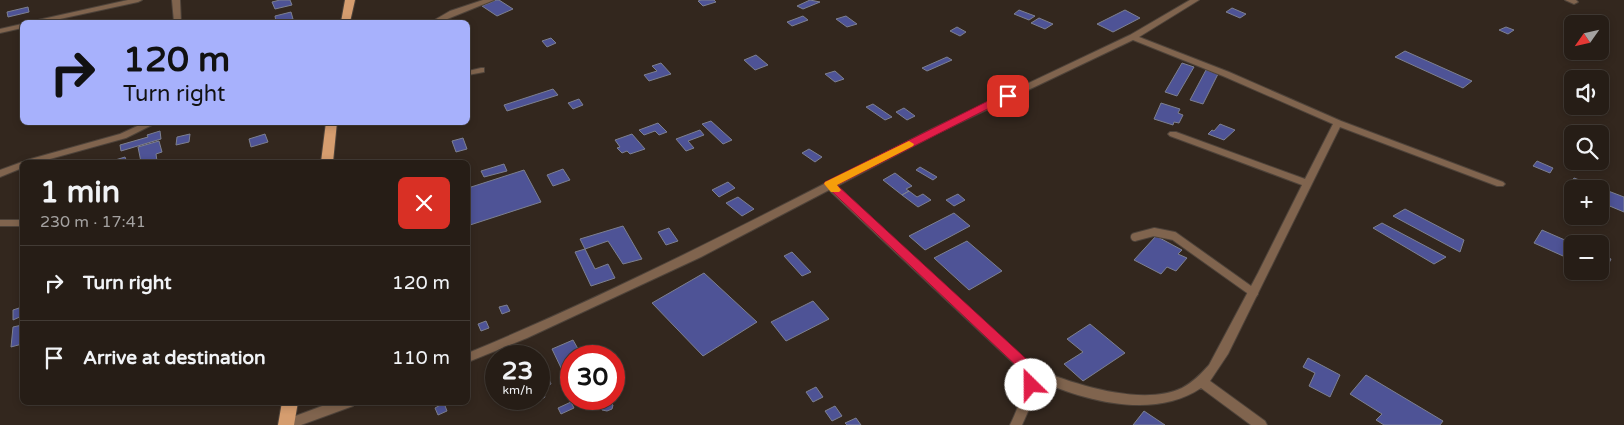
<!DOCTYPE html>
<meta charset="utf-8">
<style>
body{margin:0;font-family:"Varela Round",sans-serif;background:#2e261f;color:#f1f3f6;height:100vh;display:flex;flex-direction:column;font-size:19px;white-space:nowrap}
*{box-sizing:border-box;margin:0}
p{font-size:16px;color:#a4a2a1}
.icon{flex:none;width:28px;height:28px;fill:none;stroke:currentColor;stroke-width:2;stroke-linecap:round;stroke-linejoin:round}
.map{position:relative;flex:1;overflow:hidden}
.side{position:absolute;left:20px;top:160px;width:450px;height:245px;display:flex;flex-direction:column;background:#261d16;border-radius:8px;box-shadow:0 2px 8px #0003,0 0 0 1px #423b35}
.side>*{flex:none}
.hud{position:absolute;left:20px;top:20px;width:450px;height:105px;border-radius:8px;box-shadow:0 2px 8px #0003,0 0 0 1px #423b35;background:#a7b1fc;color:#111;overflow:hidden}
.needle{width:32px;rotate:236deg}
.tools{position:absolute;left:1564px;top:15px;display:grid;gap:10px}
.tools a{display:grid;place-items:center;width:45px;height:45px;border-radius:8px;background:#261d16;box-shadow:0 2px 8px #0003,0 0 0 1px #423b35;font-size:25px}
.speed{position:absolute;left:485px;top:345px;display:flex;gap:10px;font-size:25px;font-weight:700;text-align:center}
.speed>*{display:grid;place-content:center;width:65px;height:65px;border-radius:50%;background:#261d16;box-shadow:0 2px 8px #0003,0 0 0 1px #423b35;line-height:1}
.speed small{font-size:12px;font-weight:400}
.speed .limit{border:8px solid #d22;background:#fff;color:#111}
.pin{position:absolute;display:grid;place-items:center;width:42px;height:42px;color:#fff;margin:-21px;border-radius:10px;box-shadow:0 2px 8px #0006}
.me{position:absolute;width:55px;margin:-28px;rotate:337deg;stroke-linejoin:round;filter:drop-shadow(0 0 4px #0008)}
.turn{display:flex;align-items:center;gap:18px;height:105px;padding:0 20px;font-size:22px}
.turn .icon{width:65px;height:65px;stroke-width:2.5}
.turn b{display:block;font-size:35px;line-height:42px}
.round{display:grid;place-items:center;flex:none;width:52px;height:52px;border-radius:8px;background:#2e261f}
.head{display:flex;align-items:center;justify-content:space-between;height:85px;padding:0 20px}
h1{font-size:30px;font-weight:800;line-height:38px}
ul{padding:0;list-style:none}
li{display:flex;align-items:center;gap:15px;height:75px;padding:0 20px;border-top:1px solid #423b35}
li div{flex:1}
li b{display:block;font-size:19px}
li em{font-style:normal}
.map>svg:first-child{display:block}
.building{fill:#4e5396;stroke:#7d8090}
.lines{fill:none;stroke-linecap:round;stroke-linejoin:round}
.lane-casing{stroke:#4e433a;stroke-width:10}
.street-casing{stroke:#4e433a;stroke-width:2}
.primary-casing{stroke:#4e433a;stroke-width:2}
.lane{stroke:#80644e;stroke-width:8}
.street{fill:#80644e;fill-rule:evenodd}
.primary{fill:#d59d6f;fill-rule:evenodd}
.route{fill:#e11d48;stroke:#92132f}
.slow{fill:#f59e0b}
</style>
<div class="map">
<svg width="1624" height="425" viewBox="0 0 1624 425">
<rect width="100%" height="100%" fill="#33271e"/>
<path class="building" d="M 280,0 L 290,0 L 292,5 L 275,9 L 272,2 Z
M 496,0 L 499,0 L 513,9 L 497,16 L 482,6 Z
M 701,0 L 714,0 L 716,2 L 703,6 L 698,1 Z
M 810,0 L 820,2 L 803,9 L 797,6 Z
M 28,7 L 29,12 L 8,17 L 7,12 Z
M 1232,8 L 1246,14 L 1240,18 L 1226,12 Z
M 1019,10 L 1035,16 L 1029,20 L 1014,14 Z
M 1125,10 L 1140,18 L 1113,32 L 1097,24 Z
M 291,12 L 293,19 L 276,22 L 275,16 Z
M 803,16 L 808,20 L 792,26 L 787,22 Z
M 846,16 L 857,24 L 847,27 L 836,19 Z
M 1039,18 L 1053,24 L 1045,29 L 1031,23 Z
M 957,27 L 966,32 L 960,36 L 950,31 Z
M 1506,27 L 1514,30 L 1508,34 L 1499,30 Z
M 551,38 L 556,43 L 547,47 L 542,41 Z
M 1405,51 L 1472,81 L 1463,88 L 1395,57 Z
M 756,55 L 768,65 L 755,70 L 744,60 Z
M 947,57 L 952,60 L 927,71 L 922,68 Z
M 661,63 L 671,74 L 649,81 L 644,75 L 657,71 L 652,66 Z
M 1182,63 L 1194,67 L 1177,96 L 1165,92 Z
M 1206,70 L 1218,74 L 1203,104 L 1190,100 Z
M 835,71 L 844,79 L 835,82 L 825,74 Z
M 553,89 L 558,95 L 507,111 L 504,105 Z
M 579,99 L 583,105 L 573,109 L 568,103 Z
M 1161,103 L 1180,109 L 1178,113 L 1183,115 L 1179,123 L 1174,122 L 1173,125 L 1154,119 Z
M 873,104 L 892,117 L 885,120 L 866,107 Z
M 904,108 L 915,116 L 907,120 L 896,112 Z
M 711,121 L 732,140 L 723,144 L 702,124 Z
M 658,123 L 667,132 L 659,135 L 655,131 L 644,135 L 639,130 Z
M 1220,124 L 1235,130 L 1224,140 L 1208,134 L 1212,130 L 1214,131 Z
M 1571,126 L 1589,133 L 1572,134 L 1572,138 L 1564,134 Z
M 700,130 L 704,135 L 688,141 L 694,148 L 686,151 L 676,139 Z
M 160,131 L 161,139 L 121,151 L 120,145 L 148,137 L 147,135 Z
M 190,134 L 189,142 L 176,145 L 177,137 Z
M 265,134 L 268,142 L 251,147 L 249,139 Z
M 632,134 L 645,149 L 630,154 L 627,151 L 622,153 L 617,148 L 620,147 L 615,140 Z
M 463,138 L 467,149 L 456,152 L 452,141 Z
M 159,141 L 162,152 L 156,154 L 157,161 L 141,162 L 138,147 Z
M 809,149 L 822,157 L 815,162 L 802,153 Z
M 125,157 L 127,162 L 112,162 L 112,161 Z
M 1537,161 L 1553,168 L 1550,173 L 1533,166 Z
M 504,164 L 507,171 L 484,177 L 481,171 Z
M 920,167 L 937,177 L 933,180 L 916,170 Z
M 563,169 L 570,180 L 553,186 L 547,175 Z
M 524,170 L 541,202 L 470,225 L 468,219 L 468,188 Z
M 895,173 L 912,186 L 906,189 L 909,191 L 902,195 L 883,180 Z
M 1574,178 L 1624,197 L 1624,212 L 1600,202 L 1600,189 L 1572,189 L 1572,191 L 1567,189 Z
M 728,182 L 735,188 L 719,197 L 712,190 Z
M 909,191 L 917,197 L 923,194 L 931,200 L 918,207 L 902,195 Z
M 958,194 L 965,200 L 954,206 L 946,200 Z
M 738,197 L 754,209 L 742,216 L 726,203 Z
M 1405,209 L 1464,240 L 1460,252 L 1393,216 Z
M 954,213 L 970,226 L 925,250 L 909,236 Z
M 1382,223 L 1446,257 L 1434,264 L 1373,228 Z
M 623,226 L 642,259 L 623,264 L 608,241 L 585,249 L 580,239 Z
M 669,228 L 678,241 L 666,245 L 658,232 Z
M 1542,230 L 1574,244 L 1572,244 L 1572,260 L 1534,243 Z
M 1156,236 L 1182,250 L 1178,254 L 1187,258 L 1176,271 L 1167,267 L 1161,274 L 1134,260 Z
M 967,241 L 1002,271 L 969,290 L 934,258 Z
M 585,249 L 595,269 L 608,264 L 615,278 L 591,286 L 575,252 Z
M 792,252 L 811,272 L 802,276 L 784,256 Z
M 1600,255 L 1611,259 L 1604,273 L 1599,271 Z
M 704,273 L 757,322 L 703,356 L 652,303 Z
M 813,301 L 829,319 L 786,341 L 771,322 Z
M 507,305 L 510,311 L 502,314 L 499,307 Z
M 22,307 L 22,316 L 13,320 L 13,310 Z
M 486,321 L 489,328 L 481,331 L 478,324 Z
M 1090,324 L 1125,353 L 1083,381 L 1064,364 L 1083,352 L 1067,339 Z
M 22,325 L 22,344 L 11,347 L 13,327 Z
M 573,340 L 582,356 L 571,356 L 571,369 L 563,372 L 552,349 Z
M 1308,358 L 1340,375 L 1330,397 L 1309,386 L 1315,373 L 1303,367 Z
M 547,374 L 551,384 L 541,388 L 545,397 L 537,402 L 539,378 Z
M 1366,375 L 1443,421 L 1440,425 L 1384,425 L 1376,420 L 1382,414 L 1350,394 Z
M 816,387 L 823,397 L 813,402 L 806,392 Z
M 571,402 L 574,408 L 561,414 L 558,408 Z
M 609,402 L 613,405 L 612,409 L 607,411 L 602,410 L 601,406 L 604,403 Z
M 444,403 L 447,411 L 438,415 L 435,408 Z
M 835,406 L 842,416 L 832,421 L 825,411 Z
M 1144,411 L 1165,425 L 1133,425 Z
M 856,418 L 861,425 L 847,425 L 845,423 Z"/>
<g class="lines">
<g class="lane-casing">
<path id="lane" d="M 1135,237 L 1154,232 L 1174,236 L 1254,293"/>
</g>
<g class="street-casing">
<path id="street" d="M 128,0 L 142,0 L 138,2 L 46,22 L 34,22 L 38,20 Z
M 172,0 L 180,0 L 181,22 L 174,22 Z
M 483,0 L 494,0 L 440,22 L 431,22 L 450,11 Z
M 1190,0 L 1199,0 L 1139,37 L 1229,72 L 1341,121 L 1503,182 L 1505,184 L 1503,186 L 1497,186 L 1340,127 L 1228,354 L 1210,381 L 1265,421 L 1267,425 L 1251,425 L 1201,388 C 1154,420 1084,401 1036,379 L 1034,398 L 1022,425 L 1010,425 C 1018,408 1025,392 1023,372 L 829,190 L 701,257 L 527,338 L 468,362 L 468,353 C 589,303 707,244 824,184 L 826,182 L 830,181 L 932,129 L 1130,35 ZM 1133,40 L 1223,76 L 1333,124 L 1305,179 L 1176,132 L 1170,132 L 1168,134 L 1170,136 L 1302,185 L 1258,273 L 1209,365 C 1201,374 1193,382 1182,388 C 1143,407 1071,384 1033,367 L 837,186 L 938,133 Z
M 1565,0 L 1576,0 L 1578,2 L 1574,4 Z
M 22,24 L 22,28 L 0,33 L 0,29 Z
M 481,68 L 484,68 L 484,72 L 468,75 L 468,71 Z
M 146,122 L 158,122 L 126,138 L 39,162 L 25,162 L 27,160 L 120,134 Z
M 22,162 L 24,162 L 22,162 L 22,168 L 0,177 L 0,170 Z
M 0,220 L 22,220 L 22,226 L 0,226 Z
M 333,402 L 355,402 L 353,406 L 301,425 L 280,425 L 282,421 Z"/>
</g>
<g class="primary-casing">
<path id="primary" d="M 345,0 L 355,0 L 350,22 L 341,22 Z
M 326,122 L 337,122 L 333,162 L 321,162 Z
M 282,402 L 298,402 L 294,425 L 278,425 Z"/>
</g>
<use href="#lane" class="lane"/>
<use href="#street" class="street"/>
<use href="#primary" class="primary"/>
</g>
<path class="route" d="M 1004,93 L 1011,93 L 1013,96 L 837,185 L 1034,366 L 1038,385 L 1036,389 L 1031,391 L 1026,389 L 1023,372 L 824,184 L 825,182 Z"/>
<path class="slow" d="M 909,141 L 914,144 L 913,146 L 837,185 L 841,190 L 839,192 L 831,192 L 824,184 L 825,182 Z"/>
</svg>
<div class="tools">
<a><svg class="needle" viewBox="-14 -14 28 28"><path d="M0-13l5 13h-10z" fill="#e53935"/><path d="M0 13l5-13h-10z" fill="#a4a2a1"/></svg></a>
<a><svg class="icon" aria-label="sound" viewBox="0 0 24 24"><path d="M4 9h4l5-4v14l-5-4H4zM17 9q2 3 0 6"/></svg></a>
<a><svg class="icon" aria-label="search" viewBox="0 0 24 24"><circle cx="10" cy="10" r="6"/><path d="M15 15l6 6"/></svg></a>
<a>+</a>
<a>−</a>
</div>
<div class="speed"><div>23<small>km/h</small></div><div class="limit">30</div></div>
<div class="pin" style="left:1008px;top:96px;background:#d93025"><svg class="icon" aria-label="arrive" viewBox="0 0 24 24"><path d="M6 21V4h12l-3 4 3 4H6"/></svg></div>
<svg class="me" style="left:1031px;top:385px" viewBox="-20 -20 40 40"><circle r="19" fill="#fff"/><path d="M0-13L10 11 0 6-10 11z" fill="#e11d48"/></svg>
<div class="hud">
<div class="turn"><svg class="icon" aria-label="right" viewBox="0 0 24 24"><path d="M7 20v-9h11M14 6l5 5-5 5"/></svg><div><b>120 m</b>Turn right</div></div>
</div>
<section class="side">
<div class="head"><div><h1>1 min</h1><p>230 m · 17:41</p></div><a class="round" style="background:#d93025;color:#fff"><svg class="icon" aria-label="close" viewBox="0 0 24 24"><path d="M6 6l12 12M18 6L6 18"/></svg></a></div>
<ul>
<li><svg class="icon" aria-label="right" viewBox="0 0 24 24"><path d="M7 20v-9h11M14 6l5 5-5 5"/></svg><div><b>Turn right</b></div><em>120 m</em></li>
<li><svg class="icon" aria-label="arrive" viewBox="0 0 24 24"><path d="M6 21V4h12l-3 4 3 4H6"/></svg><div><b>Arrive at destination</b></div><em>110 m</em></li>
</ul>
</section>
</div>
